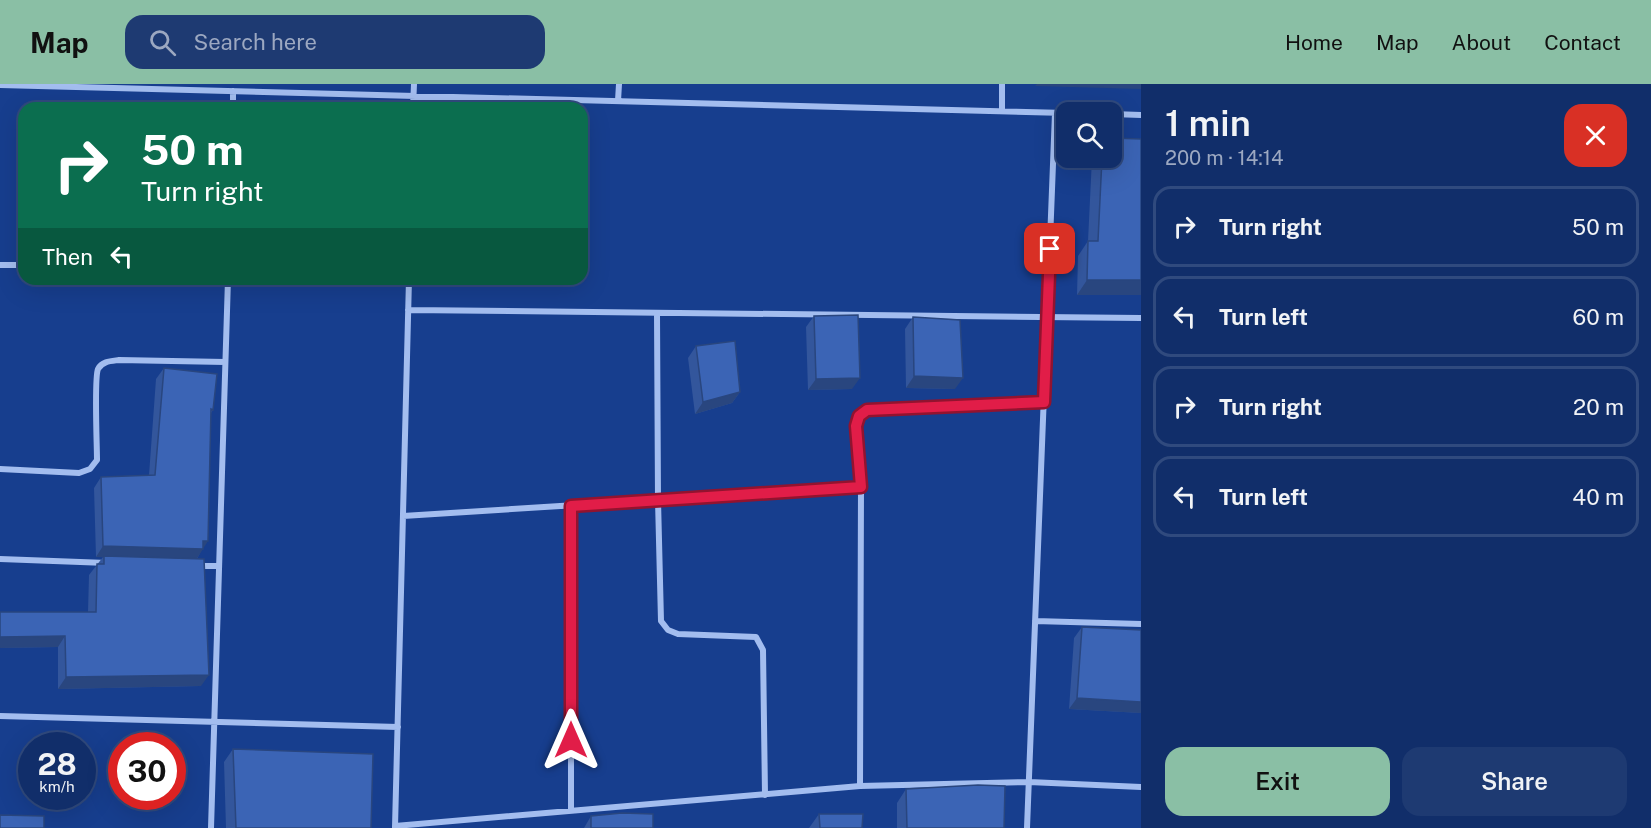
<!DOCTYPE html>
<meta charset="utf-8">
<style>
body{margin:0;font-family:"Public Sans",sans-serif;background:#1e3a72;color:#f1f3f6;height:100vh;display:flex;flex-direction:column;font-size:22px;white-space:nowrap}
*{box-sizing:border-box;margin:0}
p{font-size:20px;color:#9ca8c1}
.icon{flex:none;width:33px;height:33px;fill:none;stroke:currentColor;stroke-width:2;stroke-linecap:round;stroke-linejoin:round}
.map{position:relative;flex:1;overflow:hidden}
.details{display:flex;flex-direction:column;background:#112e6a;width:510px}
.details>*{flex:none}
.guide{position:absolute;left:18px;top:18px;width:570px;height:183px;border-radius:18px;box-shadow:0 6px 24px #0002,0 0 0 2px #304a7e;background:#0b6e4f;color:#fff;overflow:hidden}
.buttons{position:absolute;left:1056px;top:18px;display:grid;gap:12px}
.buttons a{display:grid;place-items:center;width:66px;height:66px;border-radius:12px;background:#112e6a;box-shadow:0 6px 24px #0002,0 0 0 2px #304a7e;font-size:30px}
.speed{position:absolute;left:18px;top:648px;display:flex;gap:12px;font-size:30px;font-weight:700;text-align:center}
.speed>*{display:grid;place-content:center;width:78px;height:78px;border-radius:50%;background:#112e6a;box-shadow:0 6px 24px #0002,0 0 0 2px #304a7e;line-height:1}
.speed small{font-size:15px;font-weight:400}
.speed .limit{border:9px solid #d22;background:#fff;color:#111}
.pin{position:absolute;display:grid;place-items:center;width:51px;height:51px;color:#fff;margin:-26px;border-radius:12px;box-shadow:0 3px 9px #0006}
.me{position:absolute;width:66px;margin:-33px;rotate:0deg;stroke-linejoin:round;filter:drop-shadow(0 0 4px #0008)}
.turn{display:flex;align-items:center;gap:21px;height:126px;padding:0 24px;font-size:27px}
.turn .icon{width:78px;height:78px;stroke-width:2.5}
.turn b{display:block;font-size:42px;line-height:51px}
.then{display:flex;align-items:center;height:57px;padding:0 24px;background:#0003;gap:12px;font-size:22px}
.round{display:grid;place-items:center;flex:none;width:63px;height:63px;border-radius:18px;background:#1e3a72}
.overview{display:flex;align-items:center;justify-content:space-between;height:102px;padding:0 24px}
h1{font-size:36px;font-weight:600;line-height:45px}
.button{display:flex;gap:12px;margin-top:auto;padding:12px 24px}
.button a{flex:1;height:69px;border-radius:18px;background:#8abfa5;color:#111;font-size:24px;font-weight:600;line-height:69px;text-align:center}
.button a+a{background:#1e3a72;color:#f1f3f6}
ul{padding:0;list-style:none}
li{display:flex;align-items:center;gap:18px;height:81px;margin:0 12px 9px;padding:0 12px;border:3px solid #304a7e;border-radius:18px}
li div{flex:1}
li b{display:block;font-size:22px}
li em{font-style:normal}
header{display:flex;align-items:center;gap:36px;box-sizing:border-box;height:84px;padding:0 30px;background:#8abfa5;color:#111}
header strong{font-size:28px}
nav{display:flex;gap:33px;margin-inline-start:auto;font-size:21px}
.search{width:420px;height:54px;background:#1e3a72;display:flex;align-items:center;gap:15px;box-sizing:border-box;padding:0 21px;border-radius:18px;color:#9ca8c1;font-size:22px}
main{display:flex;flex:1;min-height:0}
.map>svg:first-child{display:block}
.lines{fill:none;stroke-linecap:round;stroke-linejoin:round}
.street{stroke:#a3bdef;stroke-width:6}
.wall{fill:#33569c}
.shaded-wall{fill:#29467f}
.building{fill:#3b64b5;stroke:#29467f;stroke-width:1.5}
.route-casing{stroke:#92132f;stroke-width:15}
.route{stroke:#e11d48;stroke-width:10}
</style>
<header>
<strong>Map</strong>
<div class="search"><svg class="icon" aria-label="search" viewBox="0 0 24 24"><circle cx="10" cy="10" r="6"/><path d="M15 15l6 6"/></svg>Search here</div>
<nav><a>Home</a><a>Map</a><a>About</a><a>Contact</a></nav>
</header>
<main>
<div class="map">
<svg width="1141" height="744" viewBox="0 0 1141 744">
<rect width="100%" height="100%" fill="#173e8e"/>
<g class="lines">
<path class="street" d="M 0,1 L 1066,29
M 618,17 L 619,0
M 233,24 L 233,7
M 413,24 L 414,0
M 1002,27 L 1002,0
M 1112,30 L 1141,31
M 0,181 L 24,181
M 408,226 L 1141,234
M 657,229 L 658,416 L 661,537 L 668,546 L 678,550 L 756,553 L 763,566 L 765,711
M 0,385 L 79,389 L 90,385 L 97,376 C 97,361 94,294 98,285 C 102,277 112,277 119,276 L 225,278
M 403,432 L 861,403
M 0,475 L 107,479
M 198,482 L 219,482
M 1035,537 L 1141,540
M 0,632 L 398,643
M 860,702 L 861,403 L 856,342 L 859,332 L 867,326 L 1044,318
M 571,726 L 571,422
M 395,742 L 860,702 L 1029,698 L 1141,703
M 395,743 L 409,195
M 211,744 L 228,195
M 1027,744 L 1055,29"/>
</g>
<path class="wall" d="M 1092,74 L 1112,74 L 1141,211 L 1077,211 L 1078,172 L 1088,157 Z
M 814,232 L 852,305 L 808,306 L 806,243 Z
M 913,233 L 955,305 L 906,304 L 905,245 Z
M 696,262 L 740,308 L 732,319 L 695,330 L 688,274 Z
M 164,284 L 213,326 L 211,329 L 203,463 L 197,475 L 201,602 L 58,605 L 58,563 L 0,564 L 88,528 L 89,491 L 103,473 L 96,473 L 94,404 L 101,393 L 149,391 L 156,295 Z
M 1082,543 L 1141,546 L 1141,629 L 1069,625 L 1074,554 Z
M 233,665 L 371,744 L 226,744 L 224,678 Z
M 906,705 L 1004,744 L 897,744 L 897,719 Z
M 819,730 L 862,744 L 809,744 Z
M 591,732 L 653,744 L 584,744 Z"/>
<path class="shaded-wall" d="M 1037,0 L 1141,0 L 1141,5 L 1035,2 Z
M 1087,196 L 1141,196 L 1141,211 L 1077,211 Z
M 914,292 L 963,294 L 955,305 L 906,304 Z
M 860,294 L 852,305 L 808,306 L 816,295 Z
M 740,308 L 732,319 L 695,330 L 703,318 Z
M 208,457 L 196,476 L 96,473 L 103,462 Z
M 65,552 L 58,563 L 0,564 L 0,553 Z
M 209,591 L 201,602 L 58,605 L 66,593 Z
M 1077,614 L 1141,618 L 1141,629 L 1069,625 Z"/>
<path class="building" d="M 1112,54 L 1141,55 L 1141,196 L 1087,196 L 1088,157 L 1098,157 L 1102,74 L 1112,74 Z
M 858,231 L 860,294 L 816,295 L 814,232 Z
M 913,233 L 960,236 L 963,294 L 914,292 Z
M 735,257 L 740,308 L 703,318 L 696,262 Z
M 164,284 L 217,290 L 213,326 L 211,325 L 208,457 L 203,457 L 203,465 L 103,462 L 101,393 L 155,391 Z
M 104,472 L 204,475 L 209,591 L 66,593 L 65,552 L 0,553 L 0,528 L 96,528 L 97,480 L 104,480 Z
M 1082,543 L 1141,546 L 1141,618 L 1077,614 Z
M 233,665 L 373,670 L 371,744 L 236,744 Z
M 978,701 L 1005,702 L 1004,744 L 907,744 L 906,705 Z
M 622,729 L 653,730 L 653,744 L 591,744 L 591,732 Z
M 819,730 L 863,730 L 862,744 L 820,744 Z
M 0,731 L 44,732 L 44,744 L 0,744 Z"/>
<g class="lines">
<g class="route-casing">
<path id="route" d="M 571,656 L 571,422 L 861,403 L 856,342 L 859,332 L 867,326 L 1044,318 L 1050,165"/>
</g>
<use href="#route" class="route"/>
</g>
</svg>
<div class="buttons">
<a><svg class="icon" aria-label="search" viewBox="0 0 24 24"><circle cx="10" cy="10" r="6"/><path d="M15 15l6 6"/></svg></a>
</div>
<div class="speed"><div>28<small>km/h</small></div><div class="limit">30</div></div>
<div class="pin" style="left:1050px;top:165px;background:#d93025"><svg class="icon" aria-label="arrive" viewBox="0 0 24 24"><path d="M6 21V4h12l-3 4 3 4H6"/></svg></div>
<svg class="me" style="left:571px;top:656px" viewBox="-20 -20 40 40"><path d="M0-17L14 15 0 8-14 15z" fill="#e11d48" stroke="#fff" stroke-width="4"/></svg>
<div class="guide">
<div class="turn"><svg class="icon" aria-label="right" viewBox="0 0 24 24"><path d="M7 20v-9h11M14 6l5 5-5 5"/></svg><div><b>50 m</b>Turn right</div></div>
<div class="then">Then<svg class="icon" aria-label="left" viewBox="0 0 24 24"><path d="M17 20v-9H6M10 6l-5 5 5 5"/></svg></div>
</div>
</div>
<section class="details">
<div class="overview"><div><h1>1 min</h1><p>200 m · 14:14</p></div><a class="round" style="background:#d93025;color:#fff"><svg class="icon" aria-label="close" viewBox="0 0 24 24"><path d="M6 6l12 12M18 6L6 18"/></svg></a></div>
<ul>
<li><svg class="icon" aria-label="right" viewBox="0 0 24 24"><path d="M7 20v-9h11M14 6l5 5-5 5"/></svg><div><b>Turn right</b></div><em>50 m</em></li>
<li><svg class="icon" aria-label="left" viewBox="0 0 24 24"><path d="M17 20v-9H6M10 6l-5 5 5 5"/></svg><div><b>Turn left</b></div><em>60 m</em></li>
<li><svg class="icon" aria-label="right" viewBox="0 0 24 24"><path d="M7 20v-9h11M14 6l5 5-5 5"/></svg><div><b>Turn right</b></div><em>20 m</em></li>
<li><svg class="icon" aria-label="left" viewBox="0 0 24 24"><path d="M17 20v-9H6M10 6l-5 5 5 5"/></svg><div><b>Turn left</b></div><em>40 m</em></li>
</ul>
<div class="button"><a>Exit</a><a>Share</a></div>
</section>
</main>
